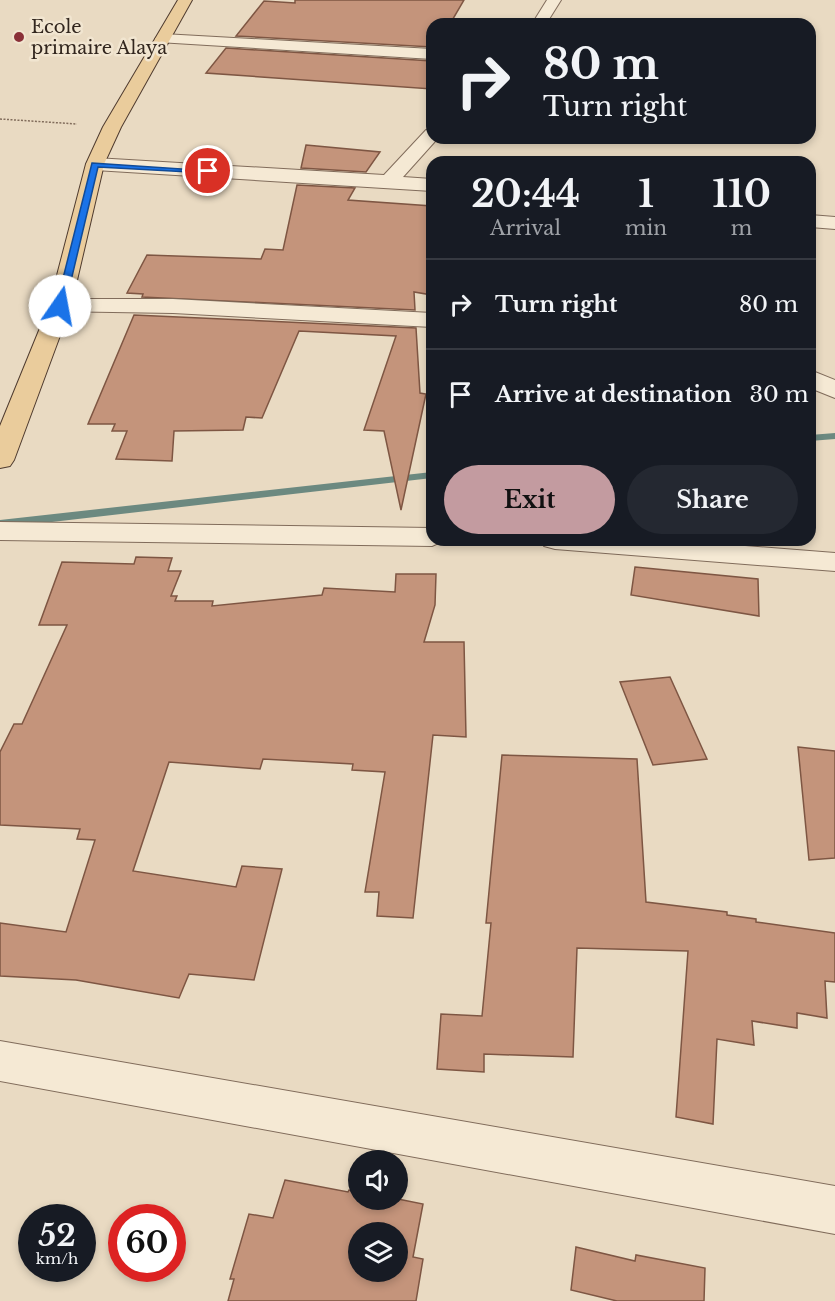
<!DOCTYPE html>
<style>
body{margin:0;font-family:"Libre Baskerville",serif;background:#242831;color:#f1f3f6;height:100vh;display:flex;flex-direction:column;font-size:22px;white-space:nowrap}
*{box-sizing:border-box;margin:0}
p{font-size:20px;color:#9ea1a6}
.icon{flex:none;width:33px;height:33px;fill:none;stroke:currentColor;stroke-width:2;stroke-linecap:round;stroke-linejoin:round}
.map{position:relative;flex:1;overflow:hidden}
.details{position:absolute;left:426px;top:156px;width:390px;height:390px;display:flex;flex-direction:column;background:#171b24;border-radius:18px;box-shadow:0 3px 9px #0003}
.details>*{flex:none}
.guide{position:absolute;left:426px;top:18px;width:390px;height:126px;border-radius:18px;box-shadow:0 3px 9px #0003;background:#171b24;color:#f1f3f6;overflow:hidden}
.controls{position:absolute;left:348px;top:1150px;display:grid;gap:12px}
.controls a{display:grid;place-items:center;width:60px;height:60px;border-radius:50%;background:#171b24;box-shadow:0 3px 9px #0003;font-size:30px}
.speed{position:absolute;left:18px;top:1204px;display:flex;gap:12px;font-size:30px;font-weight:700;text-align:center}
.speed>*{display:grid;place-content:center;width:78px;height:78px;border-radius:50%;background:#171b24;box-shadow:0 3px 9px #0003;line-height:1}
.speed small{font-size:15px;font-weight:400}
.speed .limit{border:9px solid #d22;background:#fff;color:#111}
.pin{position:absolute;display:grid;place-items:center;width:51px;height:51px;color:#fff;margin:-26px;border:3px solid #fff;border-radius:50%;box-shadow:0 2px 6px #0007}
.me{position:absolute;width:66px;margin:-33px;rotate:12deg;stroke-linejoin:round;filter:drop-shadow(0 0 4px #0008)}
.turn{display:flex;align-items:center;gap:21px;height:126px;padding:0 18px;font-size:27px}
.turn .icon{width:78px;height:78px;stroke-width:2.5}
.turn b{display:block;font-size:42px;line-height:51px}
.eta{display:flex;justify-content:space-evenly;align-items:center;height:102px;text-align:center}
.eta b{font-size:36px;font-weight:700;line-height:42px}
.action{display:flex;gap:12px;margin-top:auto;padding:12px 18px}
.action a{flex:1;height:69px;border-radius:36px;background:#c39ba0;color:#111;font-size:24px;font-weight:700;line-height:69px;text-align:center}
.action a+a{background:#242831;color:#f1f3f6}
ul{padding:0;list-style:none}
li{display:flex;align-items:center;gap:18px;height:90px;padding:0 18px;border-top:2px solid #363941}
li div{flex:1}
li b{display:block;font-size:22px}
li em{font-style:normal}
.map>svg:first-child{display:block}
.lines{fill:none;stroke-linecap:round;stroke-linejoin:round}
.stream{fill:#6c8980;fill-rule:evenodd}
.building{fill:#c4947b;stroke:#7e5643;stroke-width:1.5;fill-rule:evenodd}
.minor-casing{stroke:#816c5b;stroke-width:2}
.major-casing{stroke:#4f3b2f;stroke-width:2}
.path{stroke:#816c5b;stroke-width:1.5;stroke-dasharray:2 1.5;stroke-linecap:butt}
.minor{fill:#f5e9d4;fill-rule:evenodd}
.major{fill:#eacc9c;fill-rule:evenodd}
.route{fill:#1a73e8;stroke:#114b97;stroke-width:1.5}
.poi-dot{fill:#8a3038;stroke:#f1e5d0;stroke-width:2}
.labels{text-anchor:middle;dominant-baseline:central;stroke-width:5;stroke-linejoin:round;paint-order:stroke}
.far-poi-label{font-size:18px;fill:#32261e;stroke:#f1e5d0;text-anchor:start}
</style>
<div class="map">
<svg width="835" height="1301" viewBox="0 0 835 1301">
<rect width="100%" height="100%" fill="#e9dac2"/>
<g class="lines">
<path class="stream" d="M 835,433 L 835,439 L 810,441 L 810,435 Z
M 432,472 L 432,478 L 0,528 L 0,520 Z"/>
</g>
<path class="building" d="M 295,0 L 464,0 L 450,24 L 432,24 L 432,47 L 236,36 L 264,1 L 295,3 Z
M 226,48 L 432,61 L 432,89 L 206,73 Z
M 306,145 L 380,152 L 366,172 L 301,168 Z
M 297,185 L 355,188 L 348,200 L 432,206 L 432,295 L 414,292 L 415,310 L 142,297 L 143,294 L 127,293 L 147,255 L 261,259 L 265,249 L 283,250 Z
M 134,315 L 416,328 L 420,393 L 426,394 L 401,510 L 384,431 L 364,430 L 396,336 L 299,331 L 262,418 L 246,417 L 243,430 L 174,431 L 172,461 L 116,459 L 127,431 L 112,431 L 115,424 L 88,424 Z
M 136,557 L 172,558 L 168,571 L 181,571 L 171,596 L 177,596 L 175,601 L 213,601 L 212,606 L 322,595 L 324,588 L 395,592 L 396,574 L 436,574 L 435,605 L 424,642 L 464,642 L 466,737 L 433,735 L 413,918 L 377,916 L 379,892 L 365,892 L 385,772 L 352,770 L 353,764 L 263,759 L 260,769 L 169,762 L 133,871 L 236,887 L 242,866 L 282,869 L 254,980 L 189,974 L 179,998 L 76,980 L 0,976 L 0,923 L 66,932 L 95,840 L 77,839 L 80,829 L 0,825 L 0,752 L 14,724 L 22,724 L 67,625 L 39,625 L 62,562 L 134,564 Z
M 635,567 L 758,579 L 759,616 L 631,595 Z
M 670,677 L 707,759 L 653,765 L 620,682 Z
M 798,747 L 835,751 L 835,858 L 809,860 Z
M 502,755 L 637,759 L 646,902 L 727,912 L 727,915 L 756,919 L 756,922 L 835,933 L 835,982 L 825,981 L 827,1018 L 797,1013 L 797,1028 L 752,1021 L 754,1045 L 717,1039 L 713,1124 L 676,1117 L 688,951 L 577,948 L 573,1057 L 484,1054 L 484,1072 L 437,1069 L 441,1014 L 482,1016 L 491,923 L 486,923 Z
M 285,1180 L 348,1192 L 349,1190 L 358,1192 L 358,1200 L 398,1199 L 423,1204 L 413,1257 L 423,1259 L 416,1301 L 228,1301 L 234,1279 L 230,1279 L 249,1214 L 273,1218 ZM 358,1233 L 398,1233 L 398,1272 L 358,1272 Z
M 576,1247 L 635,1261 L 636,1255 L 705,1268 L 704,1301 L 617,1301 L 571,1290 Z"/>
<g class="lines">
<g class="minor-casing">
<path id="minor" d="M 547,0 L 561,0 L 546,24 L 532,24 Z
M 163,34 L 432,49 L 432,59 L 158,42 L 155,39 L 158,36 Z
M 432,129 L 432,138 L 438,138 L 403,177 L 432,179 L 432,191 L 95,170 L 86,164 L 95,158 L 384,175 L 426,130 Z
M 810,215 L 835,217 L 835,229 L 810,227 Z
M 60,299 L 173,299 L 432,313 L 432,327 L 173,313 L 52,311 L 49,306 L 52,301 Z
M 810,370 L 835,380 L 835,398 L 810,388 Z
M 0,522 L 432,528 L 432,540 L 445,540 L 432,546 L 0,540 Z
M 540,540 L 670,540 L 835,553 L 835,571 L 555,549 L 544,546 Z
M 0,1041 L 835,1186 L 835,1234 L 0,1081 Z"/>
</g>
<g class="major-casing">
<path id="major" d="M 178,0 L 192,0 L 121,127 L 104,164 L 71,306 L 14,460 L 10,466 L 0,468 L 0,426 L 49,306 L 86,164 L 103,127 Z"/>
</g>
<path class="path" d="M 0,119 L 77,124"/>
<use href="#minor" class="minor"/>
<use href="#major" class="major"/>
</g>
<path class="route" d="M 92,163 L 212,171 L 208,173 L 98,167 L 65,306 L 60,308 L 56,306 Z"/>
<circle class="poi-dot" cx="19" cy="37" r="6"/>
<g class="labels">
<g class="far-poi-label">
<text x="31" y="27">Ecole<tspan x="31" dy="21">primaire Alaya</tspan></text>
</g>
</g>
</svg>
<div class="controls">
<a><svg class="icon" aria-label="sound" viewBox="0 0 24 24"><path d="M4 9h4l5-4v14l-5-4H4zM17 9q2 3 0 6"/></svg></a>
<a><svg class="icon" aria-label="layers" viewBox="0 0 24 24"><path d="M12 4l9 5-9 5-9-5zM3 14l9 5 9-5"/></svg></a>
</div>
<div class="speed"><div>52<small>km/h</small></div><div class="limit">60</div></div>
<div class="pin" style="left:208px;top:171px;background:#d93025"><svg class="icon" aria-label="arrive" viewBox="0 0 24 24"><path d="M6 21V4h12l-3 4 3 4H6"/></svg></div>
<svg class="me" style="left:60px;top:306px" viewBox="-20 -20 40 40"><circle r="19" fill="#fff"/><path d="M0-13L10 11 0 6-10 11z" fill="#1a73e8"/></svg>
<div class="guide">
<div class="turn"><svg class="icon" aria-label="right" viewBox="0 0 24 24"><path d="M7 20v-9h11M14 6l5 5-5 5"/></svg><div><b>80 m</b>Turn right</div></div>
</div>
<section class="details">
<div class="eta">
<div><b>20:44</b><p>Arrival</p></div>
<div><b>1</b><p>min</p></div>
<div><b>110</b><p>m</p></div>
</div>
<ul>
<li><svg class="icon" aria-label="right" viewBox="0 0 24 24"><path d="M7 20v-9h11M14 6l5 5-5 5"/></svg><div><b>Turn right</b></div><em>80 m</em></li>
<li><svg class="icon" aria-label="arrive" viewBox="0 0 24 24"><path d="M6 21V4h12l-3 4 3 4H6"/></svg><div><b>Arrive at destination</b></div><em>30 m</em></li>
</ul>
<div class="action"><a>Exit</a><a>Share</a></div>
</section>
</div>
